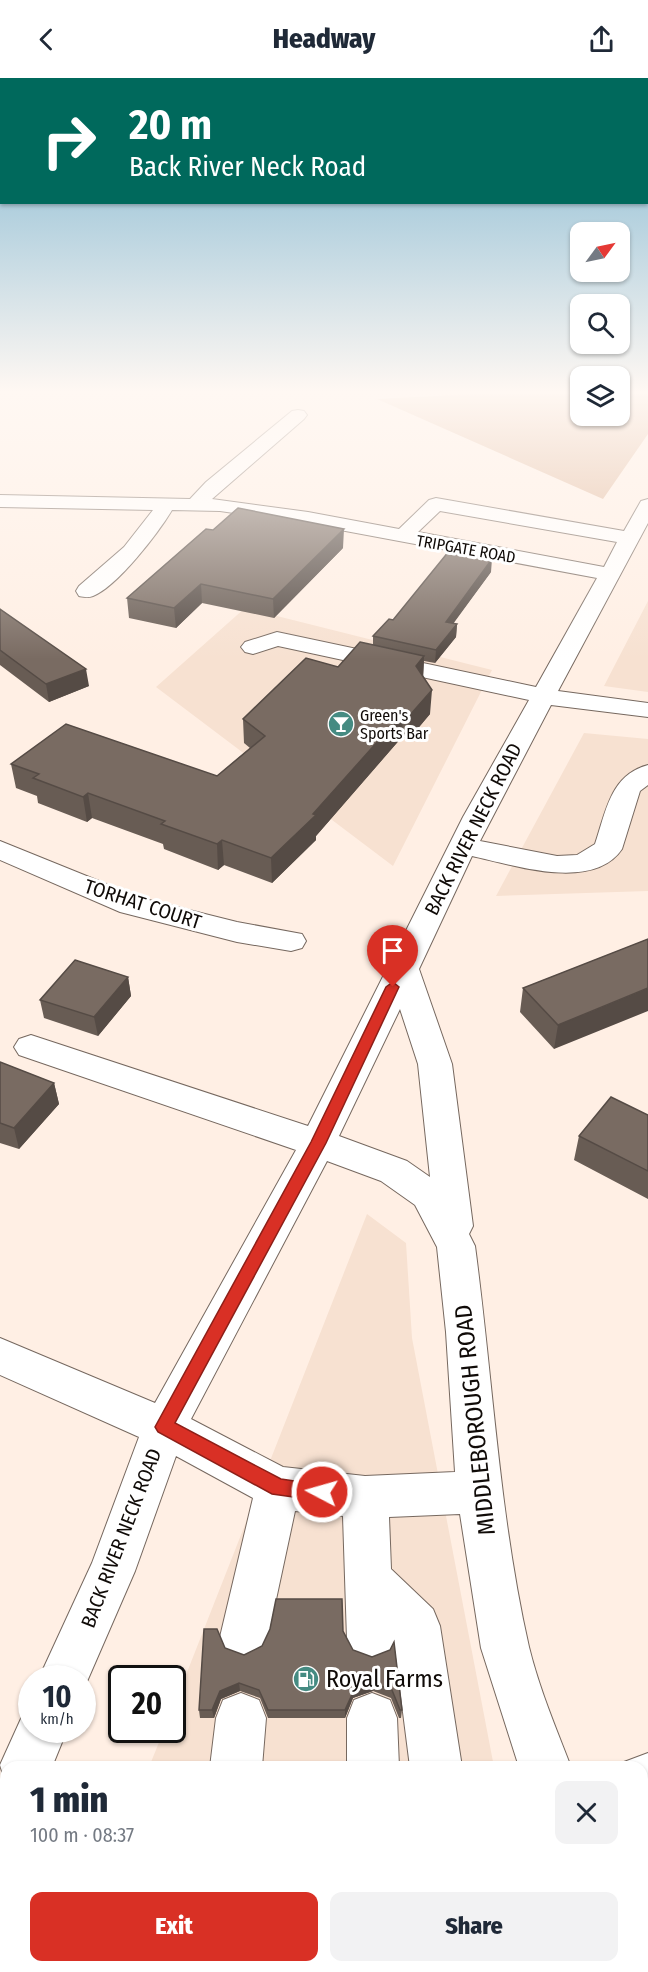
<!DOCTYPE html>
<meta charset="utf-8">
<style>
body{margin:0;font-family:"Fira Sans Condensed",sans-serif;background:#f2f2f3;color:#1f2937;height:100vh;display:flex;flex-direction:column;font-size:22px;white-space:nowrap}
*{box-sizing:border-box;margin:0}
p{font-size:20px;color:#747a83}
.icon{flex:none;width:33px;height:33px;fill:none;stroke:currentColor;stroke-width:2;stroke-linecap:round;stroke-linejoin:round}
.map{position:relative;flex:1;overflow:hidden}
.sheet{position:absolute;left:0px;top:1683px;width:648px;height:212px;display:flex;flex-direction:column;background:#fff;border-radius:18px 18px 0 0;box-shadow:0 2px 4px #0004}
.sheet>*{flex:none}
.hud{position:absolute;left:0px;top:0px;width:648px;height:126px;box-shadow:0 2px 4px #0004;background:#00695c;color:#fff;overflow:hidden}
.needle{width:39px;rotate:57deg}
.buttons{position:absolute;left:570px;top:144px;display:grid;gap:12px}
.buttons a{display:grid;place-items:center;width:60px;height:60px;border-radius:12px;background:#fff;box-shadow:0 2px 4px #0004;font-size:30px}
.speed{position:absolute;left:18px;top:1587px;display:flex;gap:12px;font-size:30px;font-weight:700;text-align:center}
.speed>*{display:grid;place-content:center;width:78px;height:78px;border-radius:50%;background:#fff;box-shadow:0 2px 4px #0004;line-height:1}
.speed small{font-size:15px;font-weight:400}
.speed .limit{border:3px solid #111;border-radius:9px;background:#fff;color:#111}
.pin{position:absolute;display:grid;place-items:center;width:51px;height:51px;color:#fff;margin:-62px -26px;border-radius:50% 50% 50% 0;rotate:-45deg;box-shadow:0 0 6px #0007}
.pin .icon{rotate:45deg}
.me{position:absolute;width:66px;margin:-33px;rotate:276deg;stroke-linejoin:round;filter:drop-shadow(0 0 4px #0008)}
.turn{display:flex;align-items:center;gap:21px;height:126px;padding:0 30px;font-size:27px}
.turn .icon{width:78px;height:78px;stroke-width:2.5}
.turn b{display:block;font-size:42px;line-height:51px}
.round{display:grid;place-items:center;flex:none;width:63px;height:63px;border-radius:12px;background:#f2f2f3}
.headline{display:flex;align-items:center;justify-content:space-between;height:102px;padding:0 30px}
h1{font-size:36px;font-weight:800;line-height:45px}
.button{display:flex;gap:12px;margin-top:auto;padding:12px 30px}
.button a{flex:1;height:69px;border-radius:12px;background:#d93025;color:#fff;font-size:24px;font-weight:800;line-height:69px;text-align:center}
.button a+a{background:#f2f2f3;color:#1f2937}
header{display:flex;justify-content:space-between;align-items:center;height:78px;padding:0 30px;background:#fff;font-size:27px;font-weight:800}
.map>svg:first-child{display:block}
.built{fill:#f7e1d1}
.green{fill:#dfb598}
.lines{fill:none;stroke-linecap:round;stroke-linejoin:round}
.minor-casing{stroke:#76685f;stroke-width:2}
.minor{fill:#fff;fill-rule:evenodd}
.wall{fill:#685c54}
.shaded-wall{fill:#554b45}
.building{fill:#796b62;stroke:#554b45;stroke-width:1.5}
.route{fill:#d93025;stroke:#8d1f18;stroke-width:1.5}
.labels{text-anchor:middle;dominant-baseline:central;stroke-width:6;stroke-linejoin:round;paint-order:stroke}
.far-street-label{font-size:16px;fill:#100b08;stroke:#fff}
.far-poi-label{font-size:16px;fill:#100b08;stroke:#fff;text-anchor:start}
.street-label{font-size:20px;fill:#100b08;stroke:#fff}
.near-street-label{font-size:24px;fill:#100b08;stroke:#fff}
.near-poi-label{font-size:24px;fill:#100b08;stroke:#fff;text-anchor:start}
</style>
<header><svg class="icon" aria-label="back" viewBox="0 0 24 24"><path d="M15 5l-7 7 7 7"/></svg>Headway<svg class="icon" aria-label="share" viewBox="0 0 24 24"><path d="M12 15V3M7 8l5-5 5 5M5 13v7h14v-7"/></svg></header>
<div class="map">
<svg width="648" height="1894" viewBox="0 0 648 1894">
<rect width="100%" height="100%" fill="#ffefe4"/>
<path class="built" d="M 648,523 L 648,614 L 604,608 Z
M 245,530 L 492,592 L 393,788 L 156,609 Z
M 584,655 L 648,661 L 648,813 L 496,818 Z
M 367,1136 L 406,1165 L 412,1260 L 494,1689 L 149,1689 L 164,1652 L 172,1652 L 173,1630 Z
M 71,1888 L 600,1888 L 603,1894 L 69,1894 Z"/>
<path class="green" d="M 474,316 L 580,316 L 580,338 L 620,338 L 620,316 L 648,316 L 648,356 L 603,421 L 377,321 Z"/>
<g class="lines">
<g class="minor-casing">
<path id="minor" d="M 298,332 L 304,333 L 307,337 L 304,341 L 212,421 L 308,434 L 399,451 L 429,422 L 436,420 L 624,453 L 641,423 L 648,421 L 648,445 L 558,613 L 648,625 L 648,639 L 551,627 L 480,763 L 557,778 L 577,777 L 595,766 C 606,734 610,697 648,687 L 648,707 L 640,713 L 622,771 C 593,814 513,787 472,778 L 419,891 L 452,986 L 473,1148 L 469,1156 L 475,1168 C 493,1302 499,1437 529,1569 C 539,1610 556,1650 571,1689 L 519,1689 L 481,1570 L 460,1436 L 389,1439 L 391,1491 L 433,1531 L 440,1548 L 462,1689 L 410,1689 L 394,1564 L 388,1578 L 371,1585 L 354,1578 L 347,1561 L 343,1438 L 295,1433 L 268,1559 L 261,1576 L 244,1583 L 227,1576 L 220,1559 L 253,1420 L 176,1378 L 135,1493 L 82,1615 L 82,1600 L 39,1600 L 92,1485 L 139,1359 L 0,1297 L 0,1260 L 155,1325 L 296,1072 L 19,977 L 14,969 L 19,961 L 31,957 L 308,1048 L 463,739 L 529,622 L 278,568 L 253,576 L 245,574 L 241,569 L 245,564 L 277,554 L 536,609 L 597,500 L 308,446 L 220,433 L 172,432 C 159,454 117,509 93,518 C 88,520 84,519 79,518 L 76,513 L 79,508 L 124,469 L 153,432 L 0,429 L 0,417 L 190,421 L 206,404 L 292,333 ZM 440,433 L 617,464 L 604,489 L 418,454 ZM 400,931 L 418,986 L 430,1099 L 407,1083 L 339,1058 ZM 327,1083 L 381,1103 L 415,1127 L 437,1169 L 446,1254 L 455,1394 L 365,1398 L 283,1389 L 191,1341 Z
M 0,763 L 141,820 L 237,844 L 302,856 L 306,863 L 302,870 L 291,873 L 237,864 L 120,834 L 0,782 Z
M 241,1615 L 259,1622 L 266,1640 L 262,1689 L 210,1689 L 216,1640 L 223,1622 Z
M 372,1615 L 390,1622 L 397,1640 L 399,1689 L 347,1689 L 347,1640 L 354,1622 Z
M 32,1631 L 32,1652 L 67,1652 L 52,1689 L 6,1689 L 6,1769 L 0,1772 L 0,1708 L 6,1706 L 0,1687 L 24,1634 Z
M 648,1675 L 648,1727 L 642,1728 L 642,1689 L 621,1689 L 624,1684 Z
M 642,1844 L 648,1846 L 648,1894 L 623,1894 L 621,1888 L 642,1888 Z"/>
</g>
<use href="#minor" class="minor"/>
</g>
<path class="wall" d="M 343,470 L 274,540 L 202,525 L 176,550 L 129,540 L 127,520 Z
M 491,494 L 453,545 L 457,546 L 456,559 L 435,585 L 424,583 L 423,599 L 430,636 L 409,661 L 402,659 L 316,758 L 316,762 L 272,805 L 224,787 L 218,792 L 164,771 L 163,766 L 92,740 L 87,744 L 38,725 L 37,718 L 16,710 L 11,686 L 217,698 L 250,670 L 244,665 L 243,641 L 338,589 L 373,567 L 373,558 L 393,542 Z
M 0,531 L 89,608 L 49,624 L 0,587 Z
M 648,861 L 554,971 L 520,934 L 523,910 Z
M 128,899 L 131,918 L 98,958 L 44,940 L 40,922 Z
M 0,984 L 54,1005 L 59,1026 L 19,1071 L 0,1065 Z
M 648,1037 L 648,1121 L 574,1082 L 579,1058 Z
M 225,1570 L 244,1577 L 353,1572 L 372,1579 L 390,1572 L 402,1632 L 401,1640 L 399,1640 L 391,1620 L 373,1613 L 353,1620 L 345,1640 L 268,1640 L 260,1620 L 240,1613 L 221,1621 L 214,1640 L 200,1640 L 199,1632 Z"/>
<path class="shaded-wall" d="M 344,451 L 343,470 L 274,540 L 273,521 Z
M 492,481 L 491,494 L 445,557 L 446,544 Z
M 201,506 L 202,525 L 176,550 L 174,530 Z
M 457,546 L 456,559 L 435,585 L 436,572 Z
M 424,578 L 423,602 L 416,588 Z
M 86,591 L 89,608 L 49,624 L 46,606 Z
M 432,612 L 430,636 L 409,661 L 410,637 Z
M 403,635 L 402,659 L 316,758 L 316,762 L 272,805 L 271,780 L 313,736 Z
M 88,715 L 92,740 L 87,744 L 83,719 Z
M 222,762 L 224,787 L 218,792 L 217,766 Z
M 128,899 L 131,918 L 98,958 L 94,939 Z
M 648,910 L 648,933 L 554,971 L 558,947 Z
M 54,1005 L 59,1026 L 19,1071 L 14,1050 Z
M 239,1605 L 240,1613 L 221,1621 L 214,1640 L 212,1632 L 220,1613 Z
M 373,1605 L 373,1613 L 353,1620 L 345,1640 L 345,1632 L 354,1612 Z"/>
<path class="building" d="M 238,430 L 344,451 L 273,521 L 201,506 L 174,530 L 127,520 L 206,451 L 213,452 Z
M 449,473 L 492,481 L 446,544 L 457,546 L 436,572 L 373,558 L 389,541 L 393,542 Z
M 0,531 L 86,591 L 46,606 L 0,572 Z
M 360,564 L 424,578 L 416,588 L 432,612 L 410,637 L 403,635 L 313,736 L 316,737 L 271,780 L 222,762 L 217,766 L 161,746 L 165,743 L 88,715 L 83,719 L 33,700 L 39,696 L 11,686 L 66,646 L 217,698 L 265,658 L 243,641 L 306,580 L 338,589 Z
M 648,861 L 648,910 L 558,947 L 523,910 Z
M 75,882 L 128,899 L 94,939 L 40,922 Z
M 0,984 L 54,1005 L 14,1050 L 0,1045 Z
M 611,1019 L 648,1037 L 648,1093 L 579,1058 Z
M 276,1521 L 342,1521 L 343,1553 L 353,1572 L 372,1579 L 390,1572 L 394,1564 L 402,1632 L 400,1632 L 392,1612 L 373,1605 L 354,1612 L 345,1632 L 268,1632 L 259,1612 L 239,1605 L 220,1613 L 212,1632 L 199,1632 L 204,1551 L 217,1551 L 225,1570 L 244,1577 L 262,1568 L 270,1551 Z
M 149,1888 L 471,1888 L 472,1894 L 149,1894 Z"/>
<linearGradient id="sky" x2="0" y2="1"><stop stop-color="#7ab3cf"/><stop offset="0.54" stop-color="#fff8f3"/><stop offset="1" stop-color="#fff8f3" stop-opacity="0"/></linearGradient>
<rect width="648" height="581" fill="url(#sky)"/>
<path class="route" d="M 393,904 L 399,909 L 326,1065 L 175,1345 L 281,1401 L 328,1408 L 331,1414 L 328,1421 L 322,1423 L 272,1416 L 158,1354 L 155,1349 L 311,1064 L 386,909 Z"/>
<defs>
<g id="bar-disc" transform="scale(1.35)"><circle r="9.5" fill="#458b82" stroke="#fff"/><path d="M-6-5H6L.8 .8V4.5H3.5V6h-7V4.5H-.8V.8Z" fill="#fff"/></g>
<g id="fuel-disc" transform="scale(1.35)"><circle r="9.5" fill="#458b82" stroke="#fff"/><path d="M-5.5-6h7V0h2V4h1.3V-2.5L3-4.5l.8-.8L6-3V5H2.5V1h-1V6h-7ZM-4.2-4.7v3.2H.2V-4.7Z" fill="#fff"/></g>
</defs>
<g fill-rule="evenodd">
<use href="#bar-disc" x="341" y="646"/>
<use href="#fuel-disc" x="306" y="1601"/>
</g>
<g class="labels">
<g class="far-street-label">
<text transform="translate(466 471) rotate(10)">TRIPGATE ROAD</text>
</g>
<g class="far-poi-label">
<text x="360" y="637">Green's<tspan x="360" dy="18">Sports Bar</tspan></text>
</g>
<g class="street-label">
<text transform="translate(473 751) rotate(-63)">BACK RIVER NECK ROAD</text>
<text transform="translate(143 826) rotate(18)">TORHAT COURT</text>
<text transform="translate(121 1460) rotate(-69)">BACK RIVER NECK ROAD</text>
</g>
<g class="near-street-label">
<text transform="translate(475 1342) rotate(-96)">MIDDLEBOROUGH ROAD</text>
</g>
<g class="near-poi-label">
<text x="326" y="1601">Royal Farms</text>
</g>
</g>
</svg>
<div class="buttons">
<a><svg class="needle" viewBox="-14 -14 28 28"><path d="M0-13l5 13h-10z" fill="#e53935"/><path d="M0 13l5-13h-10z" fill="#747a83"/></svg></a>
<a><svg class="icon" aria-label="search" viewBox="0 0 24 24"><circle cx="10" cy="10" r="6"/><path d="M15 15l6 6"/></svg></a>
<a><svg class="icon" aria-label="layers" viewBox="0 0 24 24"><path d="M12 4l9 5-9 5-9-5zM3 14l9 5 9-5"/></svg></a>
</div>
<div class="speed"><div>10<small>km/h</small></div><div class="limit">20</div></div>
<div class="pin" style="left:393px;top:909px;background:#d93025"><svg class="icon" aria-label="arrive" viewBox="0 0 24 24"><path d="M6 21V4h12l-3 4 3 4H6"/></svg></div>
<svg class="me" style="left:322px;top:1414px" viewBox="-20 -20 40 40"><circle r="17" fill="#d93025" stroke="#fff" stroke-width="3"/><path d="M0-11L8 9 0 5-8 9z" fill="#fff"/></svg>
<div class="hud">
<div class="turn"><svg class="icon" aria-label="right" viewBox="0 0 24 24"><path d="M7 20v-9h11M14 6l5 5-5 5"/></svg><div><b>20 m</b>Back River Neck Road</div></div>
</div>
<section class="sheet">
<div class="headline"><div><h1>1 min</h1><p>100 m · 08:37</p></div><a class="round"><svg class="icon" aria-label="close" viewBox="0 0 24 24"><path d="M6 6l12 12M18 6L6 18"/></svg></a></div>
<div class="button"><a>Exit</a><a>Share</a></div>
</section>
</div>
